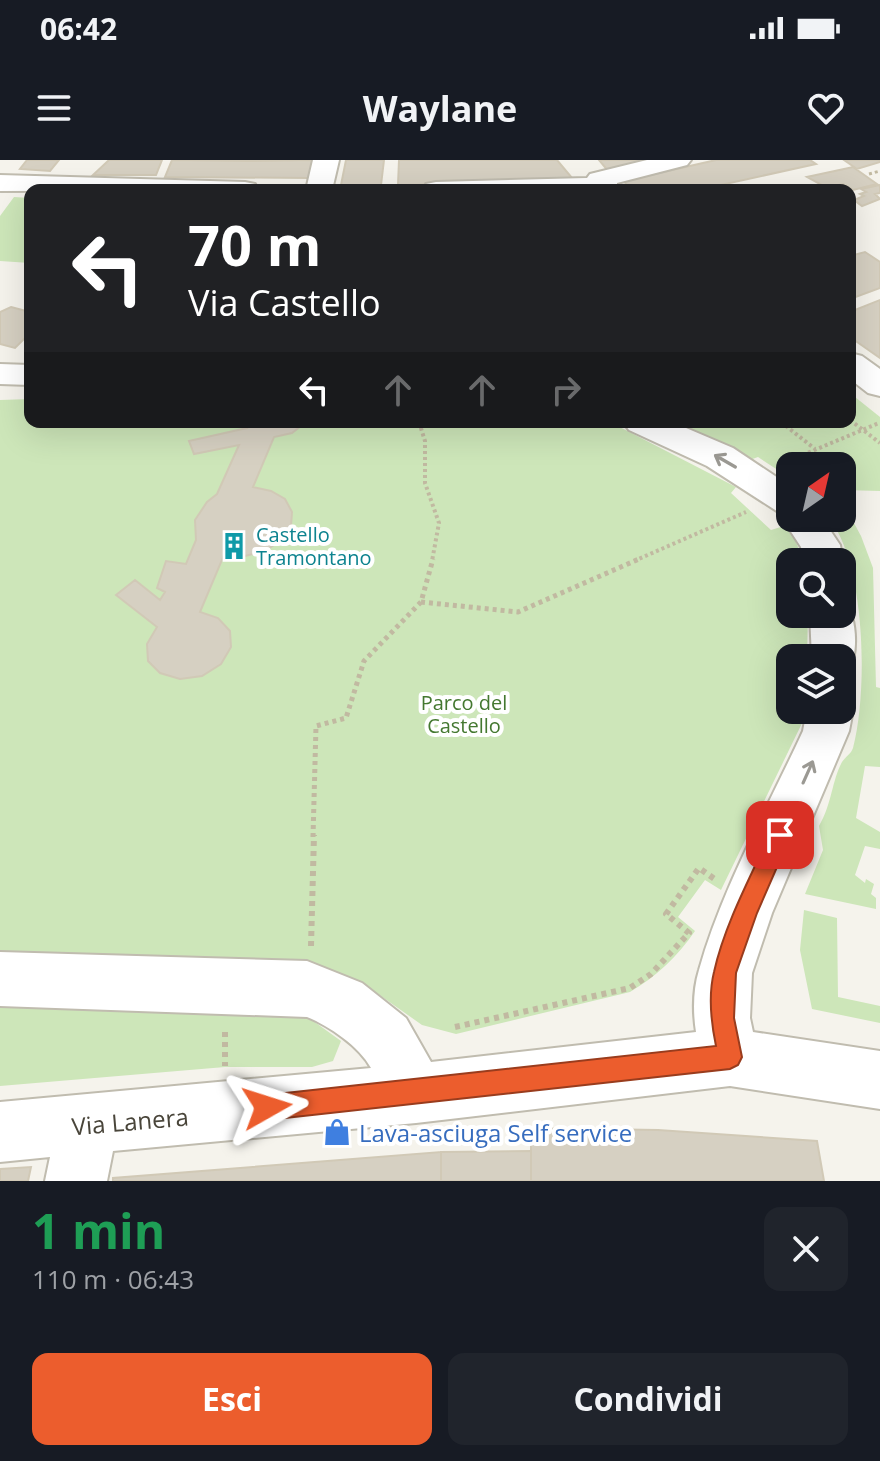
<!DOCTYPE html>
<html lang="it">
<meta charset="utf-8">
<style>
body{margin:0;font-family:"Open Sans",sans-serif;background:#20242c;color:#f1f3f6;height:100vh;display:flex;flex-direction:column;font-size:30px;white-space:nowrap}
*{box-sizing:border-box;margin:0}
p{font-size:26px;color:#9ea1a6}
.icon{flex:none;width:44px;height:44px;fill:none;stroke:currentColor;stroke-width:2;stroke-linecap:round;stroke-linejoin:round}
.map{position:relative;height:1021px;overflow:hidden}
.panel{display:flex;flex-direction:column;background:#171b24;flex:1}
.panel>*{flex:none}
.banner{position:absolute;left:24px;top:24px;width:832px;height:244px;border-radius:16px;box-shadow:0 8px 32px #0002;background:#202124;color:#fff;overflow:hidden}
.needle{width:52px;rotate:34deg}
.controls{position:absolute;left:776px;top:292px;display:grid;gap:16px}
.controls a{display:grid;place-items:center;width:80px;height:80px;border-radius:16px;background:#171b24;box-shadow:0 8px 32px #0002;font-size:40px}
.pin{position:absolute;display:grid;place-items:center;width:68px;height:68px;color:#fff;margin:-34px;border-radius:16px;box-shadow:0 4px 12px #0006}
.me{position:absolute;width:88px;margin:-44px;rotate:84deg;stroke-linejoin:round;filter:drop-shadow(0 0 6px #0008)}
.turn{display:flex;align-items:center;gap:28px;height:168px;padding:0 32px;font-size:36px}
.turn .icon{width:104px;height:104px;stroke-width:2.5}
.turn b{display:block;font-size:56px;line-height:68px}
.lanes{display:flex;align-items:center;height:76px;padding:0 32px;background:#0003;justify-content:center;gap:40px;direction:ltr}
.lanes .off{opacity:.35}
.round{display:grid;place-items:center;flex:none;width:84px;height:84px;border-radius:16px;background:#20242c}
.head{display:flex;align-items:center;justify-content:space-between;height:136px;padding:0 32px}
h1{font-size:48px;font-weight:700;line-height:60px;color:#1e9e55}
.button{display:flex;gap:16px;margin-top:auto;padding:16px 32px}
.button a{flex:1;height:92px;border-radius:16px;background:#ec5d2d;color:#fff;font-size:32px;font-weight:700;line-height:92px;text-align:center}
.button a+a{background:#20242c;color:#f1f3f6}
.status{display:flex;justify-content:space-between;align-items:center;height:56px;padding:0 40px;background:#171b24;direction:ltr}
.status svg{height:22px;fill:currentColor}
header{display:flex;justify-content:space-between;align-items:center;height:104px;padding:0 32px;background:#171b24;font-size:36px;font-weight:700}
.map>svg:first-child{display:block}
.green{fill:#cde6b9}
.building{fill:#d6d0c2;stroke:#d1c9b6;stroke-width:2}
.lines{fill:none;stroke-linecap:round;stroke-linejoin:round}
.minor-casing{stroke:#c0bcaf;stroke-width:4}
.path-far3{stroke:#c1b9a1;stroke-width:3;stroke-dasharray:3 3;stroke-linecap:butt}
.path-far2{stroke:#c1b9a1;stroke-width:4;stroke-dasharray:3 3;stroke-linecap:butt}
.path-far1{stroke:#c1b9a1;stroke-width:5;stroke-dasharray:4 4;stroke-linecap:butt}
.path{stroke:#c1b9a1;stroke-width:6;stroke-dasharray:5 5;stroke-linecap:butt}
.minor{fill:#fff;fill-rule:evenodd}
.oneway{stroke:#9b9993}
.route{fill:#ec5d2d;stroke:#993c1d;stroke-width:2}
.labels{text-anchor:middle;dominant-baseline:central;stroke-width:8;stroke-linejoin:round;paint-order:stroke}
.culture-label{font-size:20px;fill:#0d838f;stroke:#fff;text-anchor:start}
.park-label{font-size:20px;fill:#447830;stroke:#fff}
.near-street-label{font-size:24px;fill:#49453a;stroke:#fff}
.near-shop-label{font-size:24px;fill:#366cbe;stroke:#fff;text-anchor:start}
</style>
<div class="status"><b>06:42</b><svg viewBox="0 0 49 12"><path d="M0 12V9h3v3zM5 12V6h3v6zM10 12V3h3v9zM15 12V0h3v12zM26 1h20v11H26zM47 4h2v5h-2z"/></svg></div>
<header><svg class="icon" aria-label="menu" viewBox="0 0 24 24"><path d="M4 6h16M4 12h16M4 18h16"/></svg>Waylane<svg class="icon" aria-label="heart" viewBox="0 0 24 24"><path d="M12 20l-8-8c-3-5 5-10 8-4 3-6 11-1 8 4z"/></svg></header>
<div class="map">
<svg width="880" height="1021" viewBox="0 0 880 1021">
<rect width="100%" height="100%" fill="#f5f3ec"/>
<path class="green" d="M 14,37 L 30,38 L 30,103 L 0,101 L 0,56 Z
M 850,233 L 880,257 L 880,331 L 842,330 L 842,306 L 790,306 L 790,318 L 758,297 L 747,301 L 673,262 L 850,262 Z
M 30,239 L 30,262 L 610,262 L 736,327 L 731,333 L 771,370 L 784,366 L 794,377 L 804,402 L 790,402 L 790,454 L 808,454 L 807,498 L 790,498 L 790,550 L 806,550 L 806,555 L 721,730 L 705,720 L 678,757 L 695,771 C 677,797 657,816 630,832 L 456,874 L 422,865 L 371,829 L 292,807 L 0,799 L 0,240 Z
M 842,341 L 861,376 L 873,408 L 876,527 L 880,528 L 880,607 L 865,606 L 856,658 L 880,672 L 880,689 L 865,686 L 855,715 L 865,723 L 866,719 L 874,724 L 871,734 L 876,738 L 876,749 L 805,734 L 823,690 L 819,666 C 832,644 832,620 842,602 C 846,596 851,594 853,588 C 868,531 866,405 829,358 L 842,358 Z
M 804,750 L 837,758 L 838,837 L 880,846 L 880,863 L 812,849 L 800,790 Z
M 0,836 L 305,855 L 341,881 L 333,901 L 312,907 L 225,907 L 0,926 Z"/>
<path class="building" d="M 27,0 L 59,0 L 50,11 L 20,9 Z
M 109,0 L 162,0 L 156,15 L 93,15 Z
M 172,0 L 250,1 L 313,0 L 309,18 L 165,17 Z
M 346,0 L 384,0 L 381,25 L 341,25 Z
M 399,0 L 557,0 L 572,18 L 496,24 L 398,25 Z
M 599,0 L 651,0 L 609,12 Z
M 716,0 L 810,0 L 816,4 L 698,30 L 630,30 L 624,21 Z
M 844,0 L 880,0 L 880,2 L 857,9 Z
M 853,7 L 877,24 L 853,30 L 843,24 L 827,28 L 807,17 Z
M 880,25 L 880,33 L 875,34 L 880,39 L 862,46 L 854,40 L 864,36 L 860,34 L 866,32 L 861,29 Z
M 865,92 L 880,102 L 880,128 L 850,139 L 850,96 Z
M 880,140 L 880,198 L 850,177 L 850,152 Z
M 11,147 L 30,152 L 30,173 L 15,188 L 0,184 L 0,152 Z
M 244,262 L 306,262 L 292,273 L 274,277 L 253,327 L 271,331 L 285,339 L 292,352 L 291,366 L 281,380 L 265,391 L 245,396 L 224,395 L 200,452 L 218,458 L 230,471 L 231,487 L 221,504 L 202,516 L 180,519 L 160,513 L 148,501 L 147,484 L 157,467 L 116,435 L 135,420 L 160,440 L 165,432 L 157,428 L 166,401 L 186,404 L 196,380 L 195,360 L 207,342 L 217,334 L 239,285 L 194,294 L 189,281 L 247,268 Z
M 531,968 L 658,970 L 817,981 L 824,1021 L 531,1021 Z
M 531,991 L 531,1021 L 441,1021 L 441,992 Z
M 441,992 L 441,1021 L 113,1021 L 113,1018 Z
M 31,1007 L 28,1021 L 0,1021 L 0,1009 Z"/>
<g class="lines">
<g class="minor-casing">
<path id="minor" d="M 313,0 L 339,0 L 332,30 L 306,30 Z
M 647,0 L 691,0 L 687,5 L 617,23 L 617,30 L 423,30 L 426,24 L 436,22 L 587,18 L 590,14 Z
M 0,15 L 245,22 L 255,24 L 258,30 L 0,31 Z
M 850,193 L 862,196 L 880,209 L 880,236 L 868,233 L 850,219 Z
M 0,204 L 30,205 L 30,225 L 0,224 Z
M 623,262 L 672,262 L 733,288 L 790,326 L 790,358 L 822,358 L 840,385 L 843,402 L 842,404 L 803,402 L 801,387 L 782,358 L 783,355 L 707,306 L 629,270 Z
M 842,441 C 858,453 858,494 849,510 L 842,513 L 842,498 L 812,498 L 810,454 L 842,454 Z
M 842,535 L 846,536 L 853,550 L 849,571 L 772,753 L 752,813 L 750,858 L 753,872 L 880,891 L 880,949 L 730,926 L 416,963 L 113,991 L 107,1021 L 45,1021 L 50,997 L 0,1002 L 0,942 L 371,908 C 359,886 329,866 307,857 L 0,846 L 0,792 L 307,801 L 362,823 L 406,858 L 431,902 L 696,872 C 693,853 693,829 699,810 C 722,728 767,649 803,571 L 807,550 L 842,550 Z"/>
</g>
<path class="path-far3" d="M 869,14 L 880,11"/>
<path class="path-far2" d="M 850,260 L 880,283
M 419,262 L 425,281 L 425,323 L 439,363 L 432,401
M 781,262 L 815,289
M 786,302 L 879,263
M 634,401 L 746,352"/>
<path class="path-far1" d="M 421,442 L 518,452 L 639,399
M 313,677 L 316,566 L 346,558 L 364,501 L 421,442 L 433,399"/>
<path class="path" d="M 311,786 L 314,675
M 455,867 L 630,828 L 651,814 L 689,773 L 666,754 L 699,708 L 716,720
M 225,872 L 225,906"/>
<use href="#minor" class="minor"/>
</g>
<defs><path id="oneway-shaft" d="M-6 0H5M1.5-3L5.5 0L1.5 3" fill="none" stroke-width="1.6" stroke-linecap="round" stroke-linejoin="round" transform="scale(2)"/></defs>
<g class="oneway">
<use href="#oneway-shaft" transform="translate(725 301) rotate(-150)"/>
<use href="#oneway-shaft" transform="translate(808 612) rotate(-66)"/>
</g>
<path class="route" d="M 780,665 L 787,668 L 791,675 L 757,753 L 736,813 L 734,858 L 742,897 L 738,905 L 730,909 L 267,960 L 258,956 L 255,947 L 258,939 L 267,935 L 716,886 C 711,862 708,836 714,812 C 725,763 752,714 773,668 Z"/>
<defs>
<g id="building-bare" transform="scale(2.16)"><path d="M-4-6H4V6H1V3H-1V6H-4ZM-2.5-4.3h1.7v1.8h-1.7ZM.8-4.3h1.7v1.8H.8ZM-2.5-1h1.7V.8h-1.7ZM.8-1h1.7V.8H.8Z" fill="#0f9aa8" stroke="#fff" stroke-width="2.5" paint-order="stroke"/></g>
<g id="shop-bare" transform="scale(2.16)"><path d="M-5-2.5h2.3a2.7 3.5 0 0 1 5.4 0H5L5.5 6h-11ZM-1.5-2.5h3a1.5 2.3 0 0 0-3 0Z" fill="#3f7fe0" stroke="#fff" stroke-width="2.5" paint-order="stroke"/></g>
</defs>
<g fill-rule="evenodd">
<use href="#building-bare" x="234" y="386"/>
<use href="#shop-bare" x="337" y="972"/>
</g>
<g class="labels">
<g class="culture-label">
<text x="256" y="374">Castello<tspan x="256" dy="23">Tramontano</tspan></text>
</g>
<g class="park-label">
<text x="464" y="542">Parco del<tspan x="464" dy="23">Castello</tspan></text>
</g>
<g class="near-street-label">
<text transform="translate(130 961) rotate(-5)">Via Lanera</text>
</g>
<g class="near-shop-label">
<text x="359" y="972">Lava-asciuga Self service</text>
</g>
</g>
</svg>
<div class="controls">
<a><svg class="needle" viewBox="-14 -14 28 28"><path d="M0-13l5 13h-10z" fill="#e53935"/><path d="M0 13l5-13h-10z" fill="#9ea1a6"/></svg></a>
<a><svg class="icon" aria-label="search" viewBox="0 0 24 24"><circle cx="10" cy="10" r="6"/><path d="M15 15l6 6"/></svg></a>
<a><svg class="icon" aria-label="layers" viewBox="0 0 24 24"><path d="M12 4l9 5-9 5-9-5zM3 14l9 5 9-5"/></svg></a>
</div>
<div class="pin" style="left:780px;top:675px;background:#d93025"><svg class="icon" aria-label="arrive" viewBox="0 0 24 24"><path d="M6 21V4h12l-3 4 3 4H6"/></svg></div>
<svg class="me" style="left:267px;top:947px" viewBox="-20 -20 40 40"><path d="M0-17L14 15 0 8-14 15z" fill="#ec5d2d" stroke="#fff" stroke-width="4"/></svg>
<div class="banner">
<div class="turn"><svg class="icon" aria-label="left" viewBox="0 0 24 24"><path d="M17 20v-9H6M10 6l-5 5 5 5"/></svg><div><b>70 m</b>Via Castello</div></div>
<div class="lanes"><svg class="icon" aria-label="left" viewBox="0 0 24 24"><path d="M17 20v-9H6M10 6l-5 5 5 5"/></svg><svg class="icon off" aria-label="ahead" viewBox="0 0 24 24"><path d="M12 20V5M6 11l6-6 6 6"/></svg><svg class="icon off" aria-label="ahead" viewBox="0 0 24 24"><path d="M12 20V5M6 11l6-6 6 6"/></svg><svg class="icon off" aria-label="right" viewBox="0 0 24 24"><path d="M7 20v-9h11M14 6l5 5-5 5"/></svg></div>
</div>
</div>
<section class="panel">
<div class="head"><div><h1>1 min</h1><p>110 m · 06:43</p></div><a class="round"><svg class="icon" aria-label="close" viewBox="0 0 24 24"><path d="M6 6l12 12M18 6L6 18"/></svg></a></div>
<div class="button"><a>Esci</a><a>Condividi</a></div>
</section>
